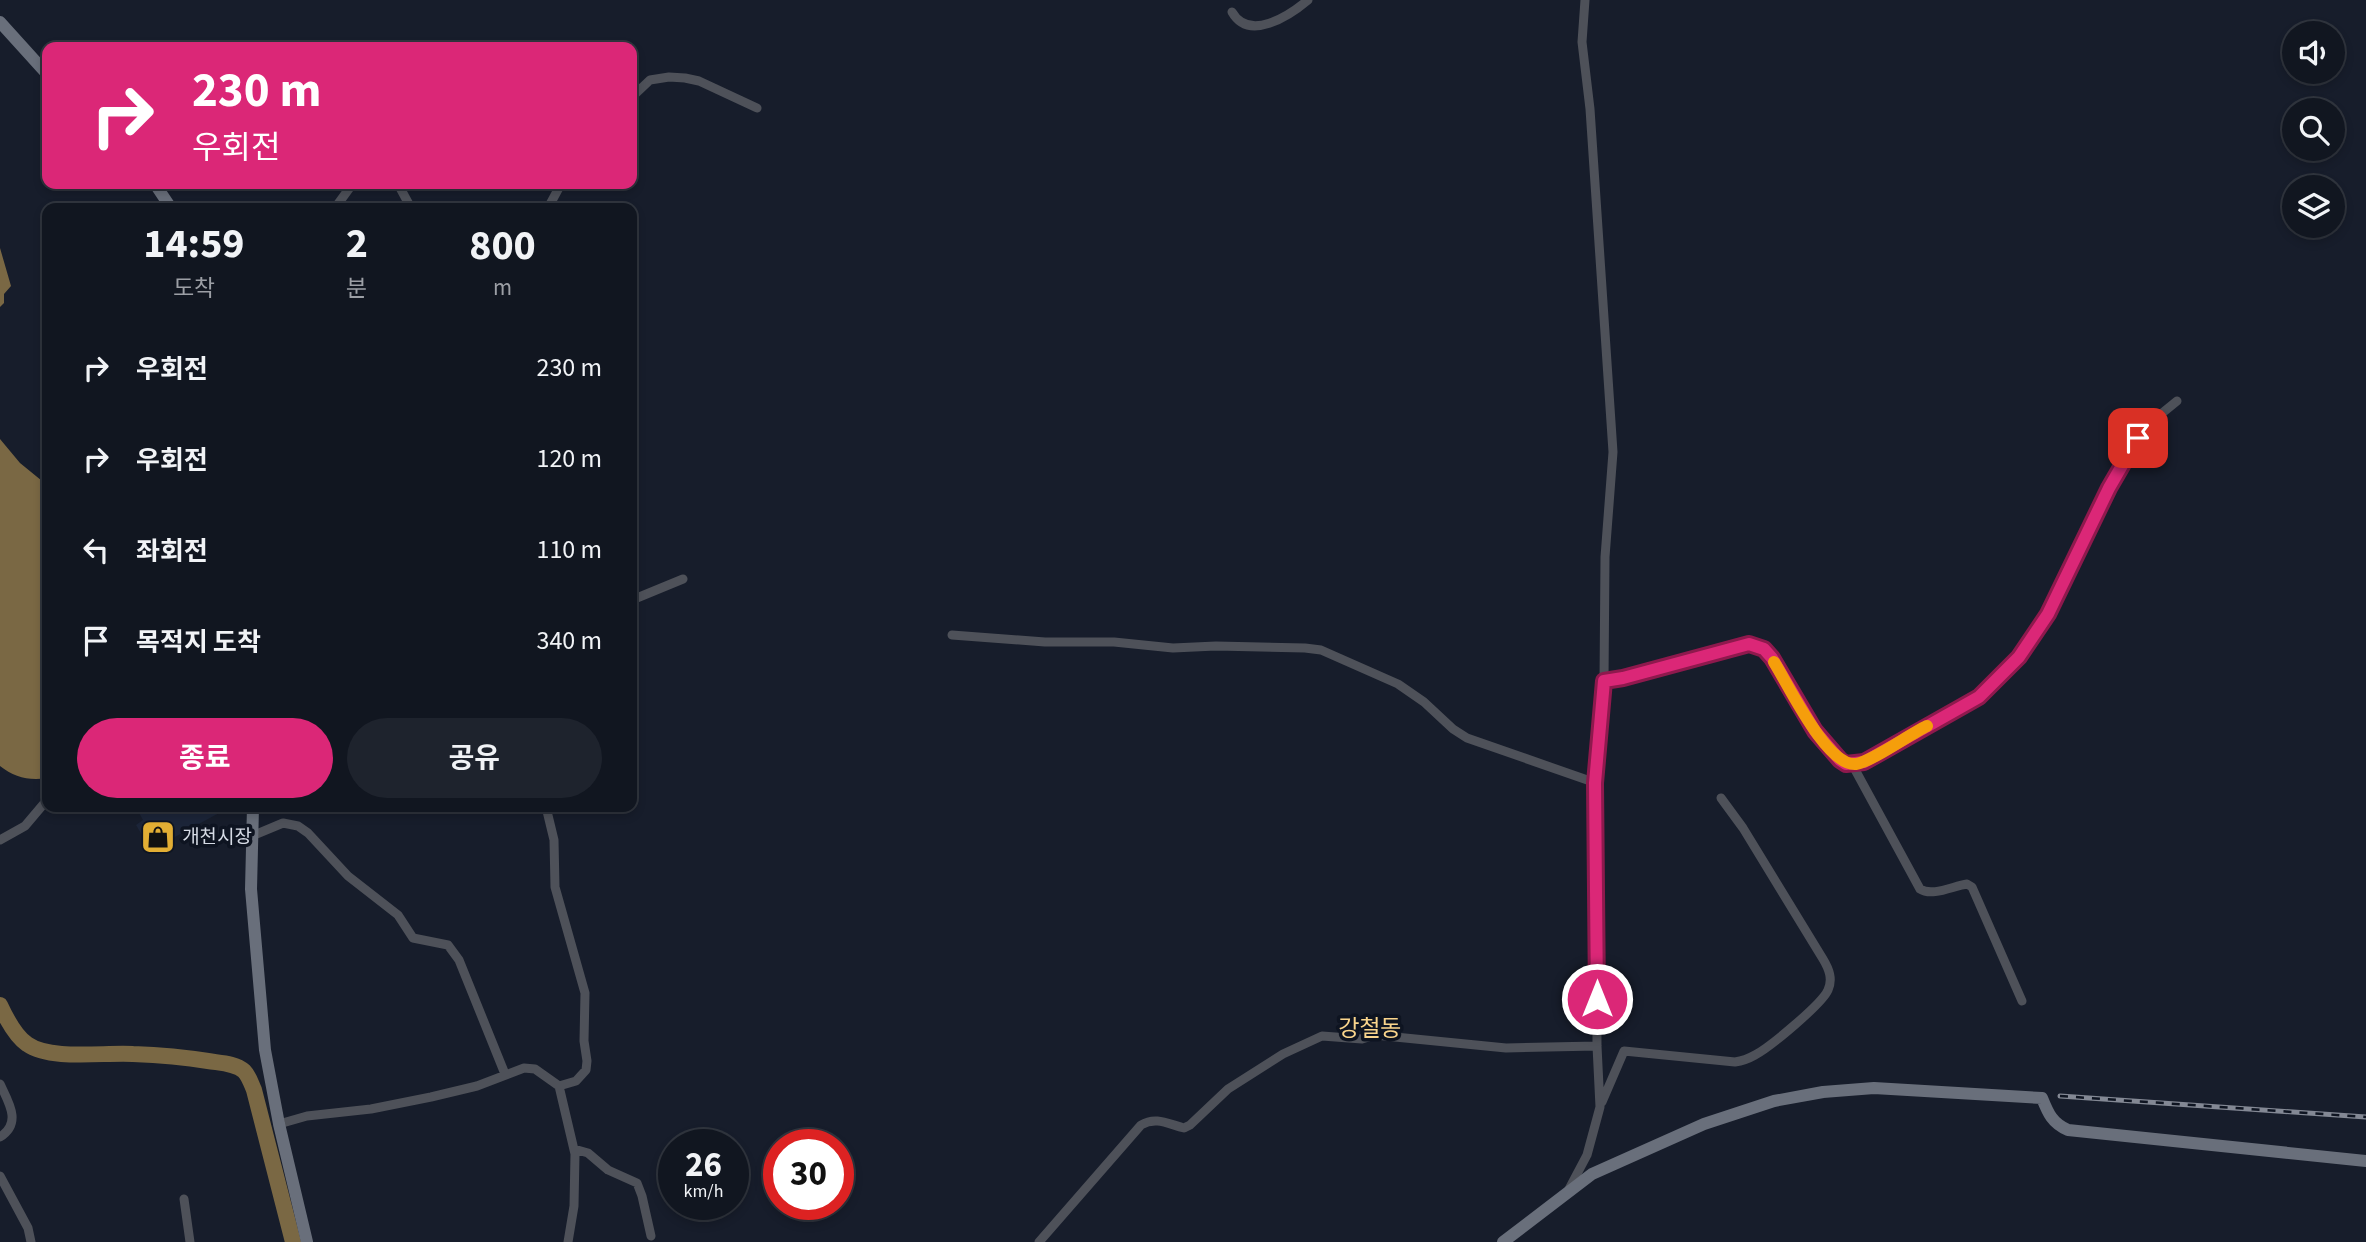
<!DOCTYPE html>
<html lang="ko">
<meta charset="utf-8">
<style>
body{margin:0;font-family:"Source Sans 3","Noto Sans KR",sans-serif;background:#1e232d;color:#f1f3f6;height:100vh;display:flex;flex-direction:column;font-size:26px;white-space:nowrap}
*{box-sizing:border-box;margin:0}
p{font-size:23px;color:#9c9fa5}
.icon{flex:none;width:38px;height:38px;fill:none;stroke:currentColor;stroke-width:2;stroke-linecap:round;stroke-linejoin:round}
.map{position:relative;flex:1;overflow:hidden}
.details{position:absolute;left:42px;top:203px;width:595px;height:609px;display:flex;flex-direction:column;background:#111620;border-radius:14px;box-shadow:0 4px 10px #0003,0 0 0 2px #30353e}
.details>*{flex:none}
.top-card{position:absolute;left:42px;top:42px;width:595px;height:147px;border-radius:14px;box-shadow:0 4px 10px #0003,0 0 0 2px #30353e;background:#db2777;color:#fff;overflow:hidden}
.controls{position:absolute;left:2282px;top:21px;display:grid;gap:14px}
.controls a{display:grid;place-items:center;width:63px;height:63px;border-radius:50%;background:#111620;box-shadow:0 4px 10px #0003,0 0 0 2px #30353e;font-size:35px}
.speed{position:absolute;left:658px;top:1129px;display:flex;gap:14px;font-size:35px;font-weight:700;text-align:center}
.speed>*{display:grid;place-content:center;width:91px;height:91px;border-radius:50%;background:#111620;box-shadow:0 4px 10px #0003,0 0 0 2px #30353e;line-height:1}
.speed small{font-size:18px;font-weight:400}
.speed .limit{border:10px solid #d22;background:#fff;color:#111}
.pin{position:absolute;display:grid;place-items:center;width:60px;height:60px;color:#fff;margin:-30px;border-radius:14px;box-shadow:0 4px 10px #0006}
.me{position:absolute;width:77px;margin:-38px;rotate:0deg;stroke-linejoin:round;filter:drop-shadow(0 0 5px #0008)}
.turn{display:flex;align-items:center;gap:24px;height:147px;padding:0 35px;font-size:32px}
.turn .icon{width:91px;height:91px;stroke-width:2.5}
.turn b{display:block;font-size:49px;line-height:60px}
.eta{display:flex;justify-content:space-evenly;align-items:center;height:119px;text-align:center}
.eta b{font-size:42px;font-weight:700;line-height:49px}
.primary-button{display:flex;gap:14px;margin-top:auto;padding:14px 35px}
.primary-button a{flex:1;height:80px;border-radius:42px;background:#db2777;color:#fff;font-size:28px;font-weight:700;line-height:80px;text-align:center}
.primary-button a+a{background:#1e232d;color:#f1f3f6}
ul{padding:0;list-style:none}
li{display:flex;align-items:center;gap:21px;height:91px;padding:0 35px}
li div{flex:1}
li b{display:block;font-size:26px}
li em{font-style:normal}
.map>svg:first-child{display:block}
.built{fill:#1c2539}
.water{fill:#7a6844}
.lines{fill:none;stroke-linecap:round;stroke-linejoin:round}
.river{stroke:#7a6844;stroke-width:16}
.street{stroke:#4e5159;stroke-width:9}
.secondary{stroke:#696f7b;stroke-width:12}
.rail-casing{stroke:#838894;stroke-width:5}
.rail{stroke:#0e1421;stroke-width:2.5;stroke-dasharray:8;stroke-linecap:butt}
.route-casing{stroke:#8e194d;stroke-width:18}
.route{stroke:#db2777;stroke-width:12}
.slow{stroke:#f59e0b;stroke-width:12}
.labels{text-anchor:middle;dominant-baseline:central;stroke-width:7;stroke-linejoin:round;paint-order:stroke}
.poi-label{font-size:19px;fill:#d6dbe5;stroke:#0e1421;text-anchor:start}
.quarter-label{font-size:23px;fill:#fad58c;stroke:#0e1421}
</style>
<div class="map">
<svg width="2366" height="1242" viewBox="0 0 2366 1242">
<rect width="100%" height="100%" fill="#171d2b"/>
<path class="built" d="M 145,807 L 230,807 L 151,850 L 136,825 L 143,820 L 138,811 Z"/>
<path class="water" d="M 0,248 L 11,286 L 4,294 L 4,303 L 0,307 Z
M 0,439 L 20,463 L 47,485 L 47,778 C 29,781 14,777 0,766 Z"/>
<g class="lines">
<path class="river" d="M 0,1005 C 6,1018 15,1036 27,1044 C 51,1061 105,1052 133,1054 C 158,1055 183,1057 208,1061 C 220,1063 235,1063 244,1071 C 249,1076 251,1083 254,1090 L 293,1242"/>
<path class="street" d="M 1232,12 C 1249,42 1289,16 1308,0
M 632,97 L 650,80 L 669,77 L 685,78 L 699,81 L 757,108
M 398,184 L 411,208
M 335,208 L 351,186 L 355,184
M 548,208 L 561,184
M 632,600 L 683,579
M 952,635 L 1045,642 L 1114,642 L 1173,648 L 1216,646 L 1305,648 L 1321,650 L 1398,684 L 1424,702 L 1453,729 L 1467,738 L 1596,783
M 1604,681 L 1623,678 L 1749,644 L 1764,649 L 1772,658 L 1815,731 L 1840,760 L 1846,764 L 1864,762 L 1979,697 L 2019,657 L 2048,614 L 2129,451 L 2150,423 L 2177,401
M 1852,764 L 1920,889 C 1932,897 1953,886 1967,884 L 1972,887 L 2022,1001
M 252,836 L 283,823 L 298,826 L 308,833 L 348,876 L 398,915 L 413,938 L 448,945 L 459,960 L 505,1074
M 0,840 L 25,826 L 47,800
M 0,1084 C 9,1103 22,1123 0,1137
M 559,1086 L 575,1154 L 574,1206 L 568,1242
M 1602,1102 L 1624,1051 L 1735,1062 C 1742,1061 1748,1059 1755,1055 C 1770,1047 1822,1004 1828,990 C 1833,979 1829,969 1823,959 L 1743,828 L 1721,798
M 279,1124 L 307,1116 L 371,1109 L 431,1097 L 477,1086 L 524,1068 L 535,1069 L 559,1086 L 576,1081 L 586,1070 L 587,1061 L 584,1041 L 585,993 L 555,887 L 554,840 L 546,807
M 574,1149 L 588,1153 L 608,1170 L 637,1183 L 642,1196 L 651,1236
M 0,1176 L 28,1228 L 31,1242
M 1569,1189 L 1587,1155 L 1600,1107 L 1597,1046 L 1596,783 L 1604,681 L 1605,557 L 1613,452 L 1590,109 L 1582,42 L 1585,0
M 184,1199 L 190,1242
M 1039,1242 L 1141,1125 C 1156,1116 1168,1124 1184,1128 L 1190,1125 L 1228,1089 L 1283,1054 L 1322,1036 L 1362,1039 L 1375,1035 L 1506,1048 L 1597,1046"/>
<path class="secondary" d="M 0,22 L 47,74
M 155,184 L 171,208
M 253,807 L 251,889 L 265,1050 L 279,1124 L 307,1242
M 1503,1242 L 1592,1174 L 1704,1124 L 1774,1101 L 1823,1092 L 1874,1088 L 2042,1098 C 2048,1113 2052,1123 2068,1130 L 2366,1161"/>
<g class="rail-casing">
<path id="rail" d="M 2060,1096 L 2366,1117"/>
</g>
<use href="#rail" class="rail"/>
</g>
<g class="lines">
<g class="route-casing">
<path id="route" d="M 1597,999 L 1595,783 L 1604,681 L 1623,678 L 1749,644 L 1764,649 L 1772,658 L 1815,731 L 1840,760 L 1846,764 L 1864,762 L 1979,697 L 2019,657 L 2048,614 L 2109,488 L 2138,438"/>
</g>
<use href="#route" class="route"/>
<path class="slow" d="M 1774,662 C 1788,684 1827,767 1856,764 C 1871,762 1910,734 1927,726"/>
</g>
<defs>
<g id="shop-square" transform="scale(1.75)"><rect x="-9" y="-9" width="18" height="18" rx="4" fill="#e2ae34" stroke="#0e1421"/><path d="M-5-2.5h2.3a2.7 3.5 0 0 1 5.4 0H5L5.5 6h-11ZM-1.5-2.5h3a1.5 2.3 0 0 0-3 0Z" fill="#111"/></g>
</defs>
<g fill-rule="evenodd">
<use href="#shop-square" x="158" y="837"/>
</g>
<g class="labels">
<g class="poi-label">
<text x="182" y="837">개천시장</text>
</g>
<g class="quarter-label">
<text x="1370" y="1028">강철동</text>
</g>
</g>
</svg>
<div class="controls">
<a><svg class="icon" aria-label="sound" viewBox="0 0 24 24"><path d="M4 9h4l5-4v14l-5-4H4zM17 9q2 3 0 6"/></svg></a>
<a><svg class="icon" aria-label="search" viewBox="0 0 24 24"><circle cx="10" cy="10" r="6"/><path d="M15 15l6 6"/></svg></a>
<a><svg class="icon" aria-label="layers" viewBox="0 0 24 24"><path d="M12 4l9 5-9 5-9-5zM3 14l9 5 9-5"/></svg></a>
</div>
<div class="speed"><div>26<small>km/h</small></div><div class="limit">30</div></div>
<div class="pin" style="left:2138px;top:438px;background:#d93025"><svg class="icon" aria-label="arrive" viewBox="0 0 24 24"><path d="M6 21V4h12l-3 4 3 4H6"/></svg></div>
<svg class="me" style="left:1597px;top:999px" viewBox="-20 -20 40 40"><circle r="17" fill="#db2777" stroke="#fff" stroke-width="3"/><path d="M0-11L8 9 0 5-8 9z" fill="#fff"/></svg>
<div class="top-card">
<div class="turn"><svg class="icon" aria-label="right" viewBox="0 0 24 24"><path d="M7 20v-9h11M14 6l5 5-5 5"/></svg><div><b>230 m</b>우회전</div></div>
</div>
<section class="details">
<div class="eta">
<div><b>14:59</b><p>도착</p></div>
<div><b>2</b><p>분</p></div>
<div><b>800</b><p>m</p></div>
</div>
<ul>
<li><svg class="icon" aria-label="right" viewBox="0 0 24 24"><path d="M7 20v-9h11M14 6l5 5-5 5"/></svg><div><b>우회전</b></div><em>230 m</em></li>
<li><svg class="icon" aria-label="right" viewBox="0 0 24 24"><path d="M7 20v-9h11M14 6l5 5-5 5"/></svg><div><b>우회전</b></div><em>120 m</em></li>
<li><svg class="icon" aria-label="left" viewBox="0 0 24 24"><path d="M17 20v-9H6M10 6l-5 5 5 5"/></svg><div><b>좌회전</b></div><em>110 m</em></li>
<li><svg class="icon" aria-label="arrive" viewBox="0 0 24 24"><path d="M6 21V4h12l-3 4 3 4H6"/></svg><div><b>목적지 도착</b></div><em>340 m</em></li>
</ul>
<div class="primary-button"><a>종료</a><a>공유</a></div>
</section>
</div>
